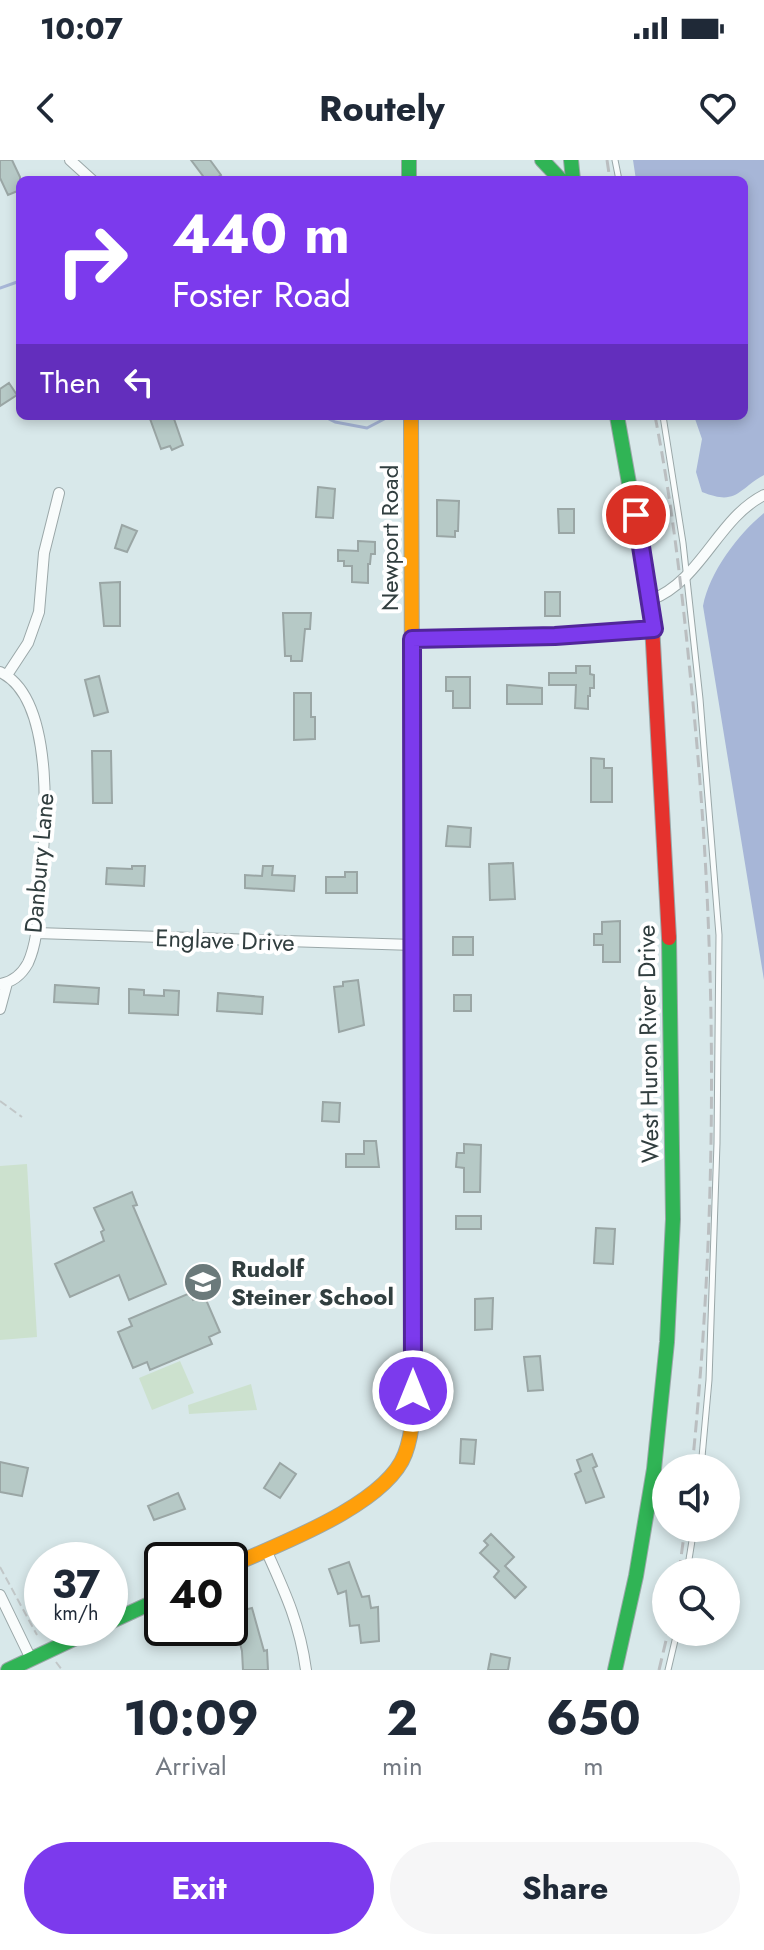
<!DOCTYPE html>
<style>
body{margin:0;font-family:Jost,sans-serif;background:#f6f6f7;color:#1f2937;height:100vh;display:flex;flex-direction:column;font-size:30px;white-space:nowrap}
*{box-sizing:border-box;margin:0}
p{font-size:26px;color:#747a83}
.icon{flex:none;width:44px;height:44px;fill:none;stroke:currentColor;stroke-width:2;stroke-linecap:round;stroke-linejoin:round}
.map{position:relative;height:1510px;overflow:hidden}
.details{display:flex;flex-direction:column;background:#fff;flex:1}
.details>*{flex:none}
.hud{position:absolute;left:16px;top:16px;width:732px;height:244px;border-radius:12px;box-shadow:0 4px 12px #0003;background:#7c3aed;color:#fff;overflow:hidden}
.buttons{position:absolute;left:652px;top:1294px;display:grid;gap:16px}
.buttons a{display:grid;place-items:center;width:88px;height:88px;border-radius:50%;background:#fff;box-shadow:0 4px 12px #0003;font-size:40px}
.speed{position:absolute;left:24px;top:1382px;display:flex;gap:16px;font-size:40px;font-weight:700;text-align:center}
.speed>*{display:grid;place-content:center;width:104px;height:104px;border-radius:50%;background:#fff;box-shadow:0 4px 12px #0003;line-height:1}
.speed small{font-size:20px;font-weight:400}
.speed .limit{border:4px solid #111;border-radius:12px;background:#fff;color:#111}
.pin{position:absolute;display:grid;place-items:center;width:68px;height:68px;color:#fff;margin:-34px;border:4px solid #fff;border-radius:50%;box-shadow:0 2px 8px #0007}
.me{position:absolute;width:88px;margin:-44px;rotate:0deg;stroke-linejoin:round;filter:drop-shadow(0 0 6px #0008)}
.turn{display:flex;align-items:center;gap:28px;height:168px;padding:0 24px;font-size:36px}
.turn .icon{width:104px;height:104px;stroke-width:2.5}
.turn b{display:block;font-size:56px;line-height:68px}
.then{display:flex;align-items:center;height:76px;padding:0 24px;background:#0003;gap:16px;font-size:30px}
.eta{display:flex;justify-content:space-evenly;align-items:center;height:136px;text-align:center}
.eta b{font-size:48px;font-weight:700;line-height:56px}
.primary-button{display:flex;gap:16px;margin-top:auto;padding:16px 24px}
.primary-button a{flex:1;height:92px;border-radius:48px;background:#7c3aed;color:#fff;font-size:32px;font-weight:700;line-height:92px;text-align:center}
.primary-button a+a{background:#f6f6f7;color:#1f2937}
.status{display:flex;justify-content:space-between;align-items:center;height:56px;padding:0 40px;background:#fff;direction:ltr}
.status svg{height:22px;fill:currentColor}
header{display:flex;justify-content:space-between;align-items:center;height:104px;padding:0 24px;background:#fff;font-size:36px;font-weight:700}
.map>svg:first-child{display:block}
.green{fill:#cce1ce}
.water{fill:#a7b6d7}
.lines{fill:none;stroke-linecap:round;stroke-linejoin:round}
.stream{stroke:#a7b6d7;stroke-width:3}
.building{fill:#b6c9c6;stroke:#9aa6a5;stroke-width:2}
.lane-casing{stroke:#9aa7a8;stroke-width:7}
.street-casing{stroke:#9aa7a8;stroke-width:12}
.fast-casing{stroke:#9aa7a8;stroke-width:16}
.slow-casing{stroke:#9aa7a8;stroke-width:16}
.jam-casing{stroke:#9aa7a8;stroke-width:16}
.path{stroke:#c1c7c8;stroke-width:2;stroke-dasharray:8 4;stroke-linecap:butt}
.lane{stroke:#f9fcfc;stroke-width:5}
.street{stroke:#f9fcfc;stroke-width:10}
.fast{stroke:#30b455;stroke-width:14}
.slow{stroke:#ff9f0a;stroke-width:14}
.jam{stroke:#e5322d;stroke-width:14}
.rail{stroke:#babec0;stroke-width:3;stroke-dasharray:12 6;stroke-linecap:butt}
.route-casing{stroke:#51269a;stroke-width:20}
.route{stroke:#7c3aed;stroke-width:14}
.labels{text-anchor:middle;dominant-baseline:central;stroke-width:8;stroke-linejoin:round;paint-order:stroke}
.street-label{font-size:24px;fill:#313e3f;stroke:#fff}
.poi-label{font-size:24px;font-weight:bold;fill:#313e3f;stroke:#fff;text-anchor:start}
</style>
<div class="status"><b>10:07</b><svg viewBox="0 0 49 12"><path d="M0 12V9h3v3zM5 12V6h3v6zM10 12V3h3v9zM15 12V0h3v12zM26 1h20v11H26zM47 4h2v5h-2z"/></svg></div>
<header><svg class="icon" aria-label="back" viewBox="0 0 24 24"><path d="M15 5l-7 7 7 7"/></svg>Routely<svg class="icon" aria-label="heart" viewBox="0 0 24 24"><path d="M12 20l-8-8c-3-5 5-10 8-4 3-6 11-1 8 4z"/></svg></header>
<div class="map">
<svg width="764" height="1510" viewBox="0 0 764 1510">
<rect width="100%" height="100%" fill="#d8e8ea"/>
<path class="green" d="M 27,1004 L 37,1177 L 0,1180 L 0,1006 Z
M 180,1201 L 194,1233 L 152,1250 L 139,1218 Z
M 251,1224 L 257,1250 L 189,1254 L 188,1245 Z"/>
<path class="water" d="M 633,0 L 764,0 L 764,315 C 737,330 737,346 702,332 L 696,312 L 702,279 L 694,256 L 744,256 L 744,20 L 636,20 Z
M 764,353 L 764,820 L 703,446 C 709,413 738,374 764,353 Z"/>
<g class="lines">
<path class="stream" d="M 0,128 L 20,121
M 323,256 L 335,262 L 367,268 L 390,256"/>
</g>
<path class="building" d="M 0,0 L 12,0 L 20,17 L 20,30 L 8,35 L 0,18 Z
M 191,0 L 210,0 L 221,15 L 214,20 L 206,20 Z
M 9,223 L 17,235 L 0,246 L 0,229 Z
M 149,256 L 173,256 L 183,285 L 172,290 L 170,286 L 161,289 Z
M 318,327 L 335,329 L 333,358 L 316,357 Z
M 437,340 L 459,341 L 458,371 L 455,371 L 455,377 L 437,376 Z
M 558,349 L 574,349 L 574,373 L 559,373 Z
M 122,365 L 137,371 L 127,392 L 115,388 Z
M 358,381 L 375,382 L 375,394 L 371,394 L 370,404 L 368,404 L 368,423 L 352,422 L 352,406 L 344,406 L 344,401 L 338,401 L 338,390 L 358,391 Z
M 120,422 L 120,466 L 104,466 L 100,423 Z
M 545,432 L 560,432 L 560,456 L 545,456 Z
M 283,453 L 311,453 L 310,469 L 305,469 L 302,501 L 291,501 L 291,496 L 285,496 Z
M 576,506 L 590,506 L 590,514 L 594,515 L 594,528 L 590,528 L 590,536 L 588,536 L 588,549 L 575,548 L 576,525 L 549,525 L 549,513 L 576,513 Z
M 99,516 L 108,552 L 94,556 L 85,520 Z
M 446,517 L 470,517 L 470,548 L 453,548 L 453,531 L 446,531 Z
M 507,525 L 542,528 L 542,544 L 507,544 Z
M 294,533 L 311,533 L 311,557 L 315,557 L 315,579 L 294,580 Z
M 92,591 L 111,591 L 112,643 L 93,643 Z
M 591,598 L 604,599 L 604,608 L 612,608 L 612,642 L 591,642 Z
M 448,666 L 471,668 L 470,687 L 446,686 Z
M 513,703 L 515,739 L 490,740 L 489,704 Z
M 132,706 L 145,706 L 144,726 L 106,724 L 107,708 L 132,709 Z
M 263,706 L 273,706 L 272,715 L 295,716 L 294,731 L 245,728 L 245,715 L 262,716 Z
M 345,712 L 357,712 L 357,733 L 326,733 L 326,717 L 345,717 Z
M 620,761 L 620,802 L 603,802 L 603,785 L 594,785 L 594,774 L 602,774 L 602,762 Z
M 453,777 L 473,777 L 473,795 L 453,795 Z
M 358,820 L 364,865 L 339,872 L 334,827 L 343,826 L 343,822 Z
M 55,825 L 99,828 L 98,844 L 54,842 Z
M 129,829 L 144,830 L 144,835 L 164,836 L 164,830 L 179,831 L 178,855 L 129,853 Z
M 218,833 L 263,837 L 262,854 L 217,851 Z
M 454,835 L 471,835 L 471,851 L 454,851 Z
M 323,942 L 340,943 L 339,962 L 322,961 Z
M 364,981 L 376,981 L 379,1007 L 346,1007 L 346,994 L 364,994 Z
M 464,984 L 481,985 L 480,1032 L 464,1032 L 464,1008 L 456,1007 L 457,993 L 464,993 Z
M 132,1032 L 137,1045 L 133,1046 L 166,1124 L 129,1140 L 119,1115 L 70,1137 L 55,1104 L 104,1081 L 101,1072 L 104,1070 L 94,1048 Z
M 456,1056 L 481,1056 L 481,1069 L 456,1069 Z
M 596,1068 L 615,1069 L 613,1104 L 594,1103 Z
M 190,1133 L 193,1140 L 204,1135 L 220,1172 L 209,1177 L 212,1184 L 150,1210 L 147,1202 L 133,1208 L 118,1172 L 132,1166 L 129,1159 Z
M 493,1138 L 492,1169 L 475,1170 L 475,1139 Z
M 540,1196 L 543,1230 L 528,1231 L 524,1197 Z
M 461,1279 L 476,1280 L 474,1304 L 460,1303 Z
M 592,1294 L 597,1306 L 593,1308 L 604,1337 L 586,1343 L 575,1314 L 581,1311 L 577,1300 Z
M 0,1302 L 28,1308 L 22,1336 L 0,1332 Z
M 280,1303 L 296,1314 L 280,1338 L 264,1328 Z
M 178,1333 L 185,1349 L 154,1360 L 148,1346 Z
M 491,1374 L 514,1397 L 505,1406 L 526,1427 L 515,1438 L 494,1417 L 499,1411 L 480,1393 L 488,1385 L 484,1381 Z
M 349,1402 L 362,1437 L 369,1436 L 371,1448 L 378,1447 L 379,1481 L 361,1483 L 359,1465 L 350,1466 L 346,1431 L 338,1434 L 329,1409 Z
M 252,1448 L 264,1491 L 267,1490 L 268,1510 L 243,1510 L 242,1491 L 232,1453 Z
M 491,1494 L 510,1498 L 508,1510 L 488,1510 Z"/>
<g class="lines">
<g class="lane-casing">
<path id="lane" d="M 615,0 L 619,20
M 663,256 L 683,383 L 700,539 L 719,775 L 717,983 L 709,1220 L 701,1308
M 687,1412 L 694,1368
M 668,1510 L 677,1472"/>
</g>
<g class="street-casing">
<path id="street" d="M 70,0 L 92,20
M 651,440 C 702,420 717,359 764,335
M 412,479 L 555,476 L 654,469
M 0,512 C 58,539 45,678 40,731 C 38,754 38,781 28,803 C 22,814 13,822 0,824
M 7,515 L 28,483 L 39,452 L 44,393 L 59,333
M 36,773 L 414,785
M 0,849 L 7,823
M 266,1390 C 285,1432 300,1464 306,1510
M 0,1435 L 31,1499"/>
</g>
<g class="fast-casing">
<path id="fast" d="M 409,0 L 409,20
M 542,0 L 561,20
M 571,0 L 573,20
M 617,256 L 651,446
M 412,531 L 413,1201
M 110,1462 L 162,1438
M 8,1510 L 97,1468
M 615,1510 L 636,1416 L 654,1309 L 667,1182 L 673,1059 L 669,778"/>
</g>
<g class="slow-casing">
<path id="slow" d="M 411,256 L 412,531
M 230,1406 C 277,1385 386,1345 405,1294 C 416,1265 413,1232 413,1201"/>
</g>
<g class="jam-casing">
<path id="jam" d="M 651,446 L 669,778"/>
</g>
<path class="path" d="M 0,941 L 22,957
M 0,1407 L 37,1475
M 56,1502 L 62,1510"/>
<use href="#lane" class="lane"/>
<use href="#street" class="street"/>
<use href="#fast" class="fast"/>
<use href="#slow" class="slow"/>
<use href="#jam" class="jam"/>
<path class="rail" d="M 607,0 L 610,20
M 655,256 C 673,347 683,440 692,533 C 718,790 718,1051 692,1308
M 679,1412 L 685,1368
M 659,1510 L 668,1472"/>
</g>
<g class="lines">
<g class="route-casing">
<path id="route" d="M 413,1231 L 412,479 L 555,476 L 654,469 L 636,355"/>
</g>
<use href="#route" class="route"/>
</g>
<defs>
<g id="school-disc" transform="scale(2)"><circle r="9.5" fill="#6b7a7b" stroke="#fff"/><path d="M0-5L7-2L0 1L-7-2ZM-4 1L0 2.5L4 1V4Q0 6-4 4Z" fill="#fff"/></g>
</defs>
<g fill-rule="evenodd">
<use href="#school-disc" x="203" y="1122"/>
</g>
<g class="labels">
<g class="street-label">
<text transform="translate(389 378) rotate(-90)">Newport Road</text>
<text transform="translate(39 703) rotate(-85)">Danbury Lane</text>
<text transform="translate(225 780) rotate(2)">Englave Drive</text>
<text transform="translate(648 884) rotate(-91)">West Huron River Drive</text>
</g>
<g class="poi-label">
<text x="231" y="1108">Rudolf<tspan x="231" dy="28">Steiner School</tspan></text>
</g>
</g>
</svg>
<div class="buttons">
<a><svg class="icon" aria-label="sound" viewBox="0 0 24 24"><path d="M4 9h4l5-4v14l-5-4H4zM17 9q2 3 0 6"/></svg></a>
<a><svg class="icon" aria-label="search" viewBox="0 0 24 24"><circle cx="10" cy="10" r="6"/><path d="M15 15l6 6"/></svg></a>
</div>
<div class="speed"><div>37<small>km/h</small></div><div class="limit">40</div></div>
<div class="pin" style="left:636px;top:355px;background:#d93025"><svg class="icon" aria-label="arrive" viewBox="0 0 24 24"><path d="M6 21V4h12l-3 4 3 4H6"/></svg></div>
<svg class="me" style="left:413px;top:1231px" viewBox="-20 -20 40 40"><circle r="17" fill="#7c3aed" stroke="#fff" stroke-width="3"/><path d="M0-11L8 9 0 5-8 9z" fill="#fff"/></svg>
<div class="hud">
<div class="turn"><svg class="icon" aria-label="right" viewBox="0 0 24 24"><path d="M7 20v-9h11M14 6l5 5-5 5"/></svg><div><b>440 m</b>Foster Road</div></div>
<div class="then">Then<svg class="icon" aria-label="left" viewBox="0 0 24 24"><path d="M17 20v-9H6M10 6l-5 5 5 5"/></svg></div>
</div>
</div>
<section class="details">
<div class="eta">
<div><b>10:09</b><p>Arrival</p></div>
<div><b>2</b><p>min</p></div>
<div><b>650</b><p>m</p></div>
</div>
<div class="primary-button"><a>Exit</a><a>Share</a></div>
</section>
